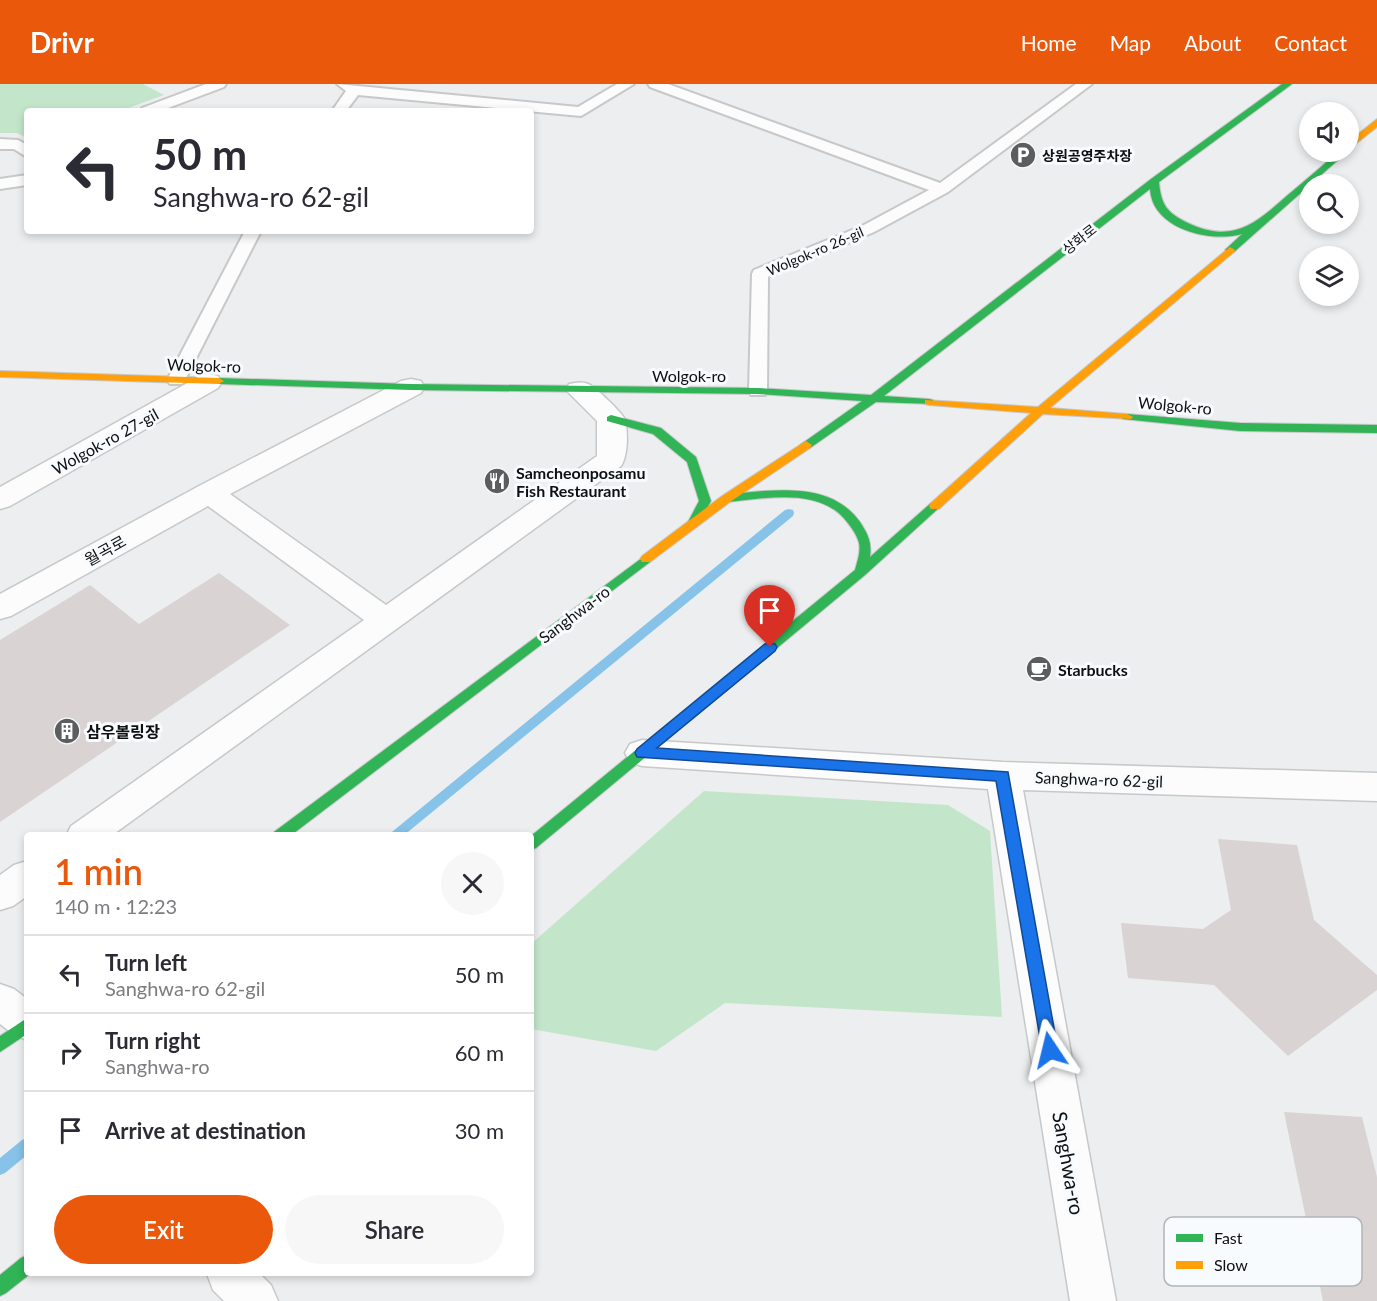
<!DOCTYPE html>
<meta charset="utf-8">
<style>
body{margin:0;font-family:Lato,"Noto Sans KR",sans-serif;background:#f7f7f7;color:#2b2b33;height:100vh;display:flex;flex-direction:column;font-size:22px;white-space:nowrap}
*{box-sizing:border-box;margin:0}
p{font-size:20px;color:#7c7c81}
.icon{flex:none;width:33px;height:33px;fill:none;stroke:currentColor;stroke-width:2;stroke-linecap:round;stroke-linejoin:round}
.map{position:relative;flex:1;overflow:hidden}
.panel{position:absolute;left:24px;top:748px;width:510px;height:444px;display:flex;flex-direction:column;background:#fff;border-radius:6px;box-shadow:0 3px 9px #0003}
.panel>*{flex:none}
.hud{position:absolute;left:24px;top:24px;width:510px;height:126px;border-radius:6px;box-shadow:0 3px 9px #0003;background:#fff;color:#2b2b33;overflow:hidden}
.tools{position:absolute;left:1299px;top:18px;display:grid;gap:12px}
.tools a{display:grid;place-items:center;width:60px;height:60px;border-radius:50%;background:#fff;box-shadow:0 3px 9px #0003;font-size:30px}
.pin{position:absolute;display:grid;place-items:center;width:51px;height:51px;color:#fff;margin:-62px -26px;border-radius:50% 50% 50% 0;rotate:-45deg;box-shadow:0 0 6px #0007}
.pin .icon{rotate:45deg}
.me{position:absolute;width:66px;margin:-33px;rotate:350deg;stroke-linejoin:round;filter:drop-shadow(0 0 4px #0008)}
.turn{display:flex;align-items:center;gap:21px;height:126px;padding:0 30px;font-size:27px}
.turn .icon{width:78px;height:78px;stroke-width:2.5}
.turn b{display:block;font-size:42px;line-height:51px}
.round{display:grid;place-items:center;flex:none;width:63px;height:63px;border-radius:32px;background:#f7f7f7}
.overview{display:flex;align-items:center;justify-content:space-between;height:102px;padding:0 30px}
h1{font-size:36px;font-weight:600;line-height:45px;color:#ea580c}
.primary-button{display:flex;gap:12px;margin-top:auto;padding:12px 30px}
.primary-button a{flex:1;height:69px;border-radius:36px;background:#ea580c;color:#fff;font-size:24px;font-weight:600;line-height:69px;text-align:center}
.primary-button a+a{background:#f7f7f7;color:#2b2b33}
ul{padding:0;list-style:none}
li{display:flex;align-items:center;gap:18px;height:78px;padding:0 30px;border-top:2px solid #e1e1e2}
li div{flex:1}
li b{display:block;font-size:22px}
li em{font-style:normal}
header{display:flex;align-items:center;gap:36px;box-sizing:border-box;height:84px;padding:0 30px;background:#ea580c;color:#fff}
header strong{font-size:28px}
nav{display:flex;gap:33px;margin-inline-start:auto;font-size:21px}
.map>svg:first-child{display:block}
.green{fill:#c3e6ca}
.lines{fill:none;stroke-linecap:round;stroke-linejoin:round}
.stream{fill:#87c2e9;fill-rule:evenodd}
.building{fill:#dad3d3}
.lane-casing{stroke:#c7c8c9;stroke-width:4}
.street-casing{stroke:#c7c8c9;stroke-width:3}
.fast-casing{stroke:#c7c8c9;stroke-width:2}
.slow-casing{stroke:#c7c8c9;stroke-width:2}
.lane{fill:#fcfcfd;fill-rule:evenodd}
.street{fill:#fcfcfd;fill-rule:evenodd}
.fast{fill:#30b455;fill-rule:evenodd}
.slow{fill:#ff9f0a;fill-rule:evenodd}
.route{fill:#1a73e8;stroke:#114b97;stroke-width:1.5}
.labels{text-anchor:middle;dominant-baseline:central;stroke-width:6;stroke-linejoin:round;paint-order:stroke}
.far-poi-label{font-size:14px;font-weight:bold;fill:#0e0f10;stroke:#f8fbfd;text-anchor:start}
.far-street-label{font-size:14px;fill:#0e0f10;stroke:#f8fbfd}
.street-label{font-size:16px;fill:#0e0f10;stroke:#f8fbfd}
.poi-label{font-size:16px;font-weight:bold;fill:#0e0f10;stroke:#f8fbfd;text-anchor:start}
.near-street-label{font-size:20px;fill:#0e0f10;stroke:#f8fbfd}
.key{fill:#f8fbfd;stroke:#b2b4b6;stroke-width:1.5}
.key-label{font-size:16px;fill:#0e0f10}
</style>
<header>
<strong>Drivr</strong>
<nav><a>Home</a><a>Map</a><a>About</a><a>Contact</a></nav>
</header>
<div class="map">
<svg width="1377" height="1217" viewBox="0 0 1377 1217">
<rect width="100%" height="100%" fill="#eceeef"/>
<path class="green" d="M 0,0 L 143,0 L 164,11 L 120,27 L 27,27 L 27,54 L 17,49 L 0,49 Z
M 704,707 L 948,721 L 990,747 L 1002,933 L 725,919 L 656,967 L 531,945 L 531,860 Z"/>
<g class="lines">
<path class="stream" d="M 789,425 L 793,426 L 794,429 L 793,432 L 403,752 L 387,752 L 785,426 Z
M 27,1054 L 27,1071 L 5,1089 L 0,1091 L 0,1074 L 22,1056 Z"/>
</g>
<path class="building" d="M 219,489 L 290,541 L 0,738 L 0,556 L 90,501 L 139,540 Z
M 1218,755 L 1297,761 L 1314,836 L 1377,891 L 1377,906 L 1288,972 L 1214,901 L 1128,894 L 1121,839 L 1203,845 L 1231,826 Z
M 1284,1028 L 1362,1033 L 1377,1093 L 1377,1217 L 1323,1217 Z"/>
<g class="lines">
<g class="lane-casing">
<path id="lane" d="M 206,0 L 226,0 L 224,3 L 160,27 L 140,27 L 142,24 Z
M 337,0 L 578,23 L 617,0 L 634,0 L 581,32 L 358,11 L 346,27 L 332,27 L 346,7 Z
M 648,0 L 668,0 L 940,99 L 1076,0 L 1092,0 L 948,108 L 874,148 L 768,193 L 767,307 L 765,311 L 751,311 L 749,307 L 752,190 L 754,186 L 862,142 L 929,106 L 650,3 Z
M 0,55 L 18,56 L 27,61 L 27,73 L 14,65 L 0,65 Z
M 27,91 L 27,101 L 0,105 L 0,95 Z
M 245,147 L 261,147 L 185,296 L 182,300 L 170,300 L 167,296 Z"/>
</g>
<g class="street-casing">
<path id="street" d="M 209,290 L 218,292 L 222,298 L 218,304 L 10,422 L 0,425 L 0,403 L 200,292 Z
M 411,295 L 421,297 L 424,303 L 421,309 L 230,410 L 386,521 L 597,372 L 597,337 L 566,306 L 569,300 C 576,299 581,297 588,300 C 595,303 623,329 625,336 C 628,348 628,372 621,382 L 111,752 L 66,752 L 71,742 L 364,536 L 208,422 L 11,532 L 0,535 L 0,510 L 199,402 L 401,297 Z
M 642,656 L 1003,678 L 1377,689 L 1377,717 L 1023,706 L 1116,1217 L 1070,1217 L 988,705 L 642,682 L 630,678 L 625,669 L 630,660 Z
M 27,777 L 27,812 L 13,822 L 0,826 L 0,791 L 14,781 Z
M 0,900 L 14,905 L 27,915 L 27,956 L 13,950 L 0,940 Z
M 207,1190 L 260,1190 L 271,1201 L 278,1217 L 224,1217 L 213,1206 Z"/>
</g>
<g class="fast-casing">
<path id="fast" d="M 1282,0 L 1292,0 L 1159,98 C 1161,121 1167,129 1188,139 C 1234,161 1257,138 1289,110 C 1306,96 1322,82 1338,68 L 1347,68 L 1234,168 L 1230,169 L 1225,166 L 1242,150 C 1210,159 1152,145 1150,105 L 884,312 L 929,315 L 933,316 L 933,320 L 876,318 L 810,364 L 806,365 L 800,361 L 862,317 L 758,310 L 411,306 L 219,300 L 214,297 L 219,294 L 411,300 L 758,304 L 871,311 L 1151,95 Z
M 1127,330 L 1240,339 L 1377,341 L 1377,349 L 1240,347 L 1123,335 L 1121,333 Z
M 611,331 L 661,344 L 696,373 L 711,417 L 698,441 L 690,441 L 688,438 L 699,417 L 687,378 L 653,350 L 607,337 L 607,333 Z
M 763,407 C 799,405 837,406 860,438 C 868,450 872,459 870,473 L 931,419 L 939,419 L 941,422 L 865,491 L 536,764 L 531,766 L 531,752 L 855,486 C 857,478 861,468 859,459 C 857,451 852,444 847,438 C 821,403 766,414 729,418 L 723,414 L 729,410 Z
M 646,471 L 650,472 L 652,475 L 650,478 L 290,752 L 272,752 L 274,748 Z
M 27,934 L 27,950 L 0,968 L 0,952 Z
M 27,1171 L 27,1190 L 30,1190 L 6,1209 L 0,1212 L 0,1191 L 21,1174 Z"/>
</g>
<g class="slow-casing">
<path id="slow" d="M 1377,35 L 1377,43 L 1348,66 L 1348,58 Z
M 1230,163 L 1235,166 L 1234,168 L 1050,324 L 1127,330 L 1133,333 L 1131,335 L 1043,330 L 939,425 L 931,425 L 929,422 L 931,419 L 1031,329 L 929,321 L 925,320 L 925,316 L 1038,323 Z
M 0,287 L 219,294 L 224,297 L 219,300 L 0,293 Z
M 806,357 L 812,361 L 810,364 L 730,418 L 650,478 L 642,478 L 640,475 L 642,472 L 722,412 Z"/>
</g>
<use href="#lane" class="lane"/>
<use href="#street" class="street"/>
<use href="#fast" class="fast"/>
<use href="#slow" class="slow"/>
</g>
<path class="route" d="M 770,559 L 775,560 L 777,563 L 775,567 L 657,664 L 1008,688 L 1058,966 L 1056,971 L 1050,973 L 1044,971 L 1042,966 L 996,697 L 637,673 L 635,669 L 637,665 L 765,560 Z"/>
<defs>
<g id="parking-disc" transform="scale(1.35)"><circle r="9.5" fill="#5c5d5e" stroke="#f8fbfd"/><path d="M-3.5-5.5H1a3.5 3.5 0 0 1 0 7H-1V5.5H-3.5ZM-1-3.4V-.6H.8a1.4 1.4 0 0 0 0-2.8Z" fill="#fff"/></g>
<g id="restaurant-disc" transform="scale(1.35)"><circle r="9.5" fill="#5c5d5e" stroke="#f8fbfd"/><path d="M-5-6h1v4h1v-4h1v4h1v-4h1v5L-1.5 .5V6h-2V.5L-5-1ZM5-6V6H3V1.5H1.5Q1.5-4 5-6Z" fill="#fff"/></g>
<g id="cafe-disc" transform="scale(1.35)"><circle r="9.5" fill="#5c5d5e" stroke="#f8fbfd"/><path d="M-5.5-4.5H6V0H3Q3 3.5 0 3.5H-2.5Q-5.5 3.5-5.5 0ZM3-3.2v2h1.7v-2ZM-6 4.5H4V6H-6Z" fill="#fff"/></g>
<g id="building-disc" transform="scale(1.35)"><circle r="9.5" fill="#5c5d5e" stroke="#f8fbfd"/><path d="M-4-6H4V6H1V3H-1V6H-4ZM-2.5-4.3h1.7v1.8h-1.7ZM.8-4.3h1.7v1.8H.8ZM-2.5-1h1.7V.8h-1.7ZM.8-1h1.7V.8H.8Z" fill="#fff"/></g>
</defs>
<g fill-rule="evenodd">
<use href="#parking-disc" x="1023" y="71"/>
<use href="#restaurant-disc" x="497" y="397"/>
<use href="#cafe-disc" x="1039" y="585"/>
<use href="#building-disc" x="67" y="647"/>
</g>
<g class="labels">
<g class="far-poi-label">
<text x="1042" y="71">상원공영주차장</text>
</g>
<g class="far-street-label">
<text transform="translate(1079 155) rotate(-38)">상화로</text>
<text transform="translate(815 167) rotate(-23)">Wolgok-ro 26-gil</text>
</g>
<g class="street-label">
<text transform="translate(204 281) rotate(2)">Wolgok-ro</text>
<text x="689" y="291">Wolgok-ro</text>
<text transform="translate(1175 321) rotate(5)">Wolgok-ro</text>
<text transform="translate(105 357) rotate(-29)">Wolgok-ro 27-gil</text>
<text transform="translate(105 466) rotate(-29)">월곡로</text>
<text transform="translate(574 530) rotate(-37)">Sanghwa-ro</text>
<text transform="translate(1099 695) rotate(2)">Sanghwa-ro 62-gil</text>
</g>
<g class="poi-label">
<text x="516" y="388">Samcheonposamu<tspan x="516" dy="18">Fish Restaurant</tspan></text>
<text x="1058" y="585">Starbucks</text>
<text x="86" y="647">삼우볼링장</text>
</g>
<g class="near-street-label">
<text transform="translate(1069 1079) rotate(80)">Sanghwa-ro</text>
</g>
</g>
<rect x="1164" y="1133" width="198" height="69" rx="9" class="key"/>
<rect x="1176" y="1150" width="27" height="8" fill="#30b455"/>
<rect x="1176" y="1177" width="27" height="8" fill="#ff9f0a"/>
<g class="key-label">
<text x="1214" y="1160">Fast</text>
<text x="1214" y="1187">Slow</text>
</g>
</svg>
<div class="tools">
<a><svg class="icon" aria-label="sound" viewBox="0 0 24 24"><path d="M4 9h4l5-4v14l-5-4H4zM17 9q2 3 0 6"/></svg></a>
<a><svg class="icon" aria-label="search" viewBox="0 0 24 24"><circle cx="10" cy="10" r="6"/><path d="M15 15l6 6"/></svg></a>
<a><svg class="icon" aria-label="layers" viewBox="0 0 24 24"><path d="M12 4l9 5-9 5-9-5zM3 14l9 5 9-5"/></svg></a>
</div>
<div class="pin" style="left:770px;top:563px;background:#d93025"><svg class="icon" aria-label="arrive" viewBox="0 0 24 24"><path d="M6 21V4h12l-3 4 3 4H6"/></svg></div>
<svg class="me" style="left:1050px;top:966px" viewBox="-20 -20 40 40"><path d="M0-17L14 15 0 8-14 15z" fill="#1a73e8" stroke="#fff" stroke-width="4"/></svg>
<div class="hud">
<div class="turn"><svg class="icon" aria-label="left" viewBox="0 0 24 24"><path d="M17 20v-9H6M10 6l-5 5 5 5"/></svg><div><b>50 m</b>Sanghwa-ro 62-gil</div></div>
</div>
<section class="panel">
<div class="overview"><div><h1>1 min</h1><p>140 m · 12:23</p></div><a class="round"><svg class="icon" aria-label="close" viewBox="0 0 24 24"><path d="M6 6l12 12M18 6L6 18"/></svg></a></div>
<ul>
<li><svg class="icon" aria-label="left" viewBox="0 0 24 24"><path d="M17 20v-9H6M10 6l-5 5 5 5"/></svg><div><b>Turn left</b><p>Sanghwa-ro 62-gil</p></div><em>50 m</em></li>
<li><svg class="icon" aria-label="right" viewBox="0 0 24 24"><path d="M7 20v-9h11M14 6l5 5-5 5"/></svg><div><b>Turn right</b><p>Sanghwa-ro</p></div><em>60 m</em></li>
<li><svg class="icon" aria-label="arrive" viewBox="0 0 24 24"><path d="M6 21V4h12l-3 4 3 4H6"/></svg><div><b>Arrive at destination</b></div><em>30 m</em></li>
</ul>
<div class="primary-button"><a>Exit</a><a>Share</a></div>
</section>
</div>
